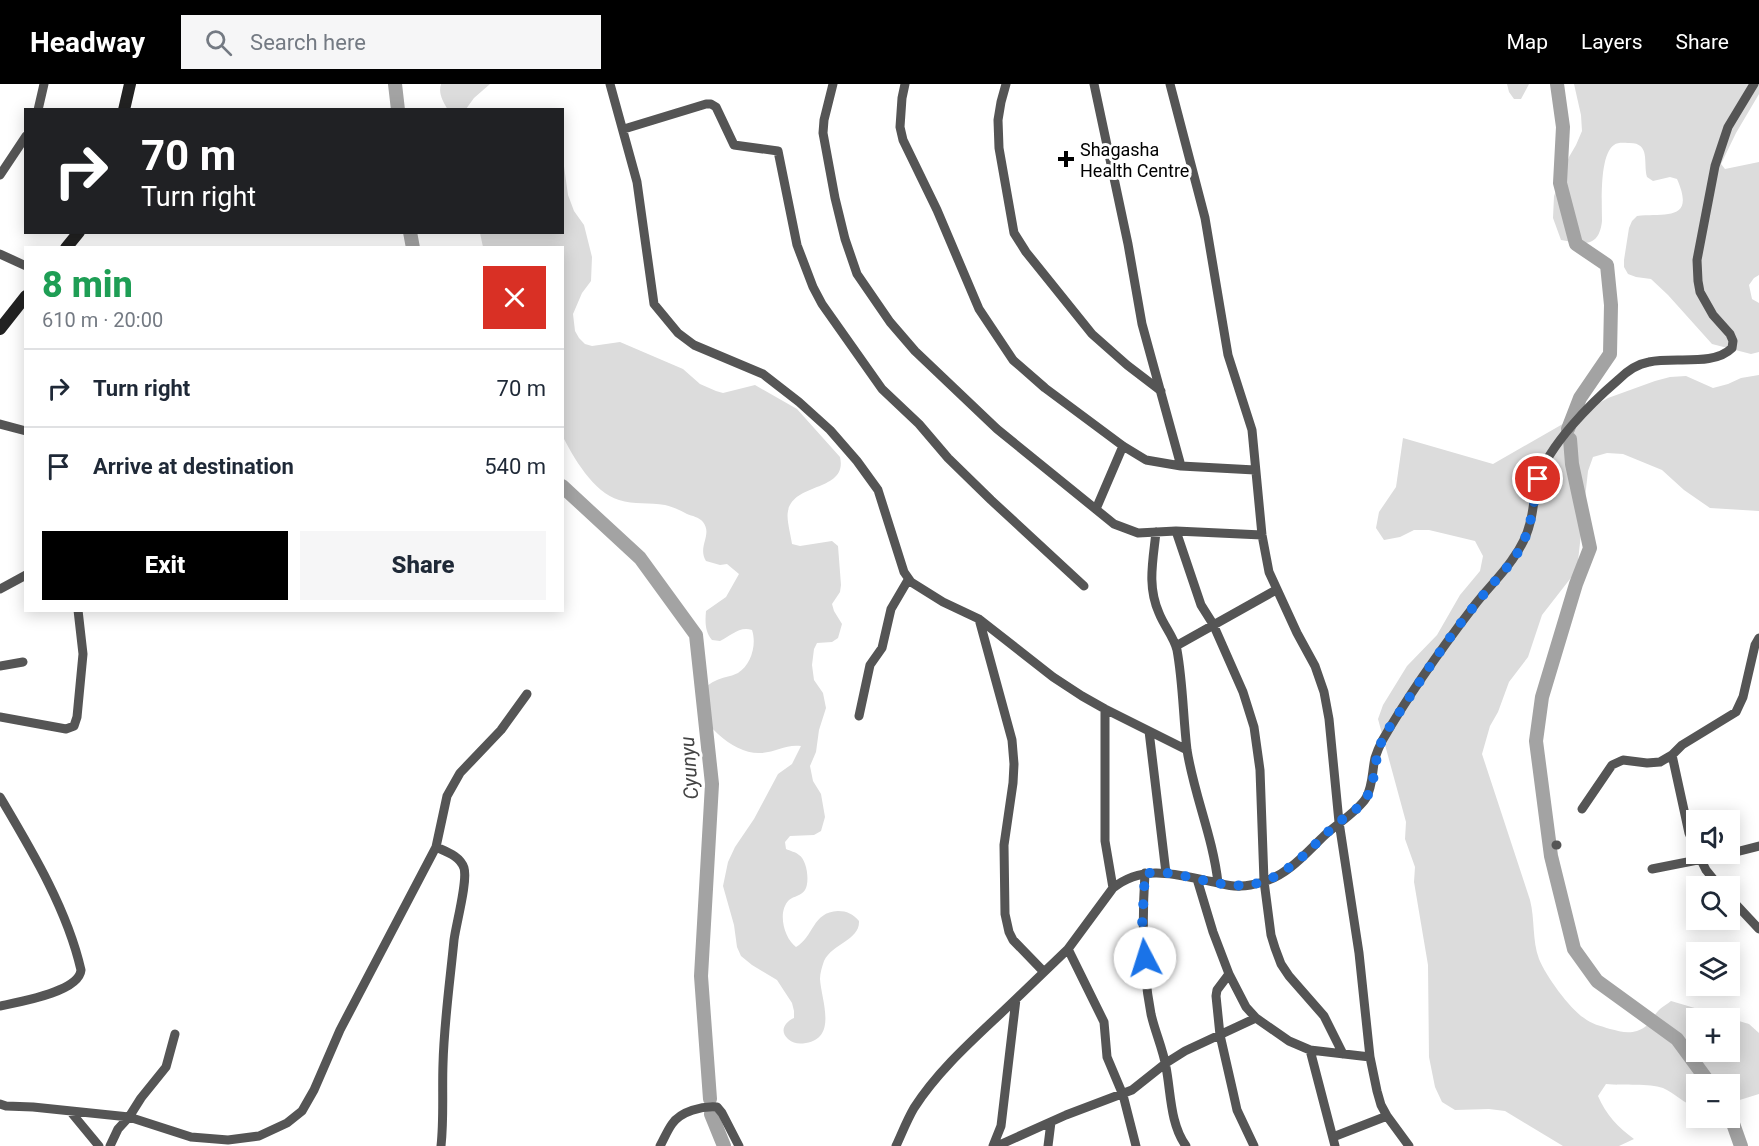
<!DOCTYPE html>
<meta charset="utf-8">
<style>
body{margin:0;font-family:Roboto,sans-serif;background:#f6f6f7;color:#1f2937;height:100vh;display:flex;flex-direction:column;font-size:22px;white-space:nowrap}
*{box-sizing:border-box;margin:0}
p{font-size:20px;color:#747a83}
.icon{flex:none;width:33px;height:33px;fill:none;stroke:currentColor;stroke-width:2;stroke-linecap:round;stroke-linejoin:round}
.map{position:relative;flex:1;overflow:hidden}
.panel{position:absolute;left:24px;top:162px;width:540px;height:366px;display:flex;flex-direction:column;background:#fff;border-radius:0px;box-shadow:0 3px 15px #0003}
.panel>*{flex:none}
.top-card{position:absolute;left:24px;top:24px;width:540px;height:126px;border-radius:0px;box-shadow:0 3px 15px #0003;background:#202124;color:#fff;overflow:hidden}
.tools{position:absolute;left:1686px;top:726px;display:grid;gap:12px}
.tools a{display:grid;place-items:center;width:54px;height:54px;border-radius:0px;background:#fff;box-shadow:0 3px 15px #0003;font-size:30px}
.pin{position:absolute;display:grid;place-items:center;width:51px;height:51px;color:#fff;margin:-26px;border:3px solid #fff;border-radius:50%;box-shadow:0 2px 6px #0007}
.me{position:absolute;width:66px;margin:-33px;rotate:355deg;stroke-linejoin:round;filter:drop-shadow(0 0 4px #0008)}
.turn{display:flex;align-items:center;gap:21px;height:126px;padding:0 18px;font-size:27px}
.turn .icon{width:78px;height:78px;stroke-width:2.5}
.turn b{display:block;font-size:42px;line-height:51px}
.round{display:grid;place-items:center;flex:none;width:63px;height:63px;border-radius:0px;background:#f6f6f7}
.head{display:flex;align-items:center;justify-content:space-between;height:102px;padding:0 18px}
h1{font-size:36px;font-weight:800;line-height:45px;color:#1e9e55}
.button{display:flex;gap:12px;margin-top:auto;padding:12px 18px}
.button a{flex:1;height:69px;border-radius:0px;background:#000;color:#fff;font-size:24px;font-weight:800;line-height:69px;text-align:center}
.button a+a{background:#f6f6f7;color:#1f2937}
ul{padding:0;list-style:none}
li{display:flex;align-items:center;gap:18px;height:78px;padding:0 18px;border-top:2px solid #e0e1e3}
li div{flex:1}
li b{display:block;font-size:22px}
li em{font-style:normal}
header{display:flex;align-items:center;gap:36px;box-sizing:border-box;height:84px;padding:0 30px;background:#000;color:#fff}
header strong{font-size:28px}
nav{display:flex;gap:33px;margin-inline-start:auto;font-size:21px}
.search{width:420px;height:54px;background:#f6f6f7;display:flex;align-items:center;gap:15px;box-sizing:border-box;padding:0 21px;border-radius:0px;color:#747a83;font-size:22px}
.map>svg:first-child{display:block}
.green{fill:#dcdcdc;fill-rule:evenodd}
.lines{fill:none;stroke-linecap:round;stroke-linejoin:round}
.river{stroke:#a3a3a3;stroke-width:14}
.minor{stroke:#555;stroke-width:9}
.secondary{stroke:#222;stroke-width:12}
.route{stroke:#1a73e8;stroke-width:10;stroke-dasharray:0 18}
.poi-dot{fill:#000;stroke:#fff;stroke-width:2}
.labels{text-anchor:middle;dominant-baseline:central;stroke-width:6;stroke-linejoin:round;paint-order:stroke}
.poi-label{font-size:18px;fill:#000;stroke:#fff;text-anchor:start}
.water-label{font-size:20px;font-style:italic;fill:#444;stroke:#fff}
</style>
<header>
<strong>Headway</strong>
<div class="search"><svg class="icon" aria-label="search" viewBox="0 0 24 24"><circle cx="10" cy="10" r="6"/><path d="M15 15l6 6"/></svg>Search here</div>
<nav><a>Map</a><a>Layers</a><a>Share</a></nav>
</header>
<div class="map">
<svg width="1759" height="1062" viewBox="0 0 1759 1062">
<rect width="100%" height="100%" fill="#fff"/>
<path class="green" d="M 441,0 L 490,0 L 474,14 L 466,25 L 448,26 C 443,17 438,10 441,0 Z
M 1507,0 L 1529,0 L 1521,15 L 1514,15 L 1509,8 Z
M 1574,0 L 1759,0 L 1759,10 L 1736,49 L 1721,80 L 1725,85 L 1759,78 L 1759,191 L 1754,194 L 1749,201 L 1752,215 L 1759,219 L 1759,268 L 1751,270 L 1712,260 L 1668,211 L 1651,195 L 1636,193 L 1628,190 L 1624,183 L 1624,176 L 1629,144 L 1632,137 L 1637,132 C 1665,129 1696,138 1677,95 L 1670,93 L 1653,97 L 1647,93 C 1643,78 1651,58 1628,59 C 1624,59 1618,58 1614,61 C 1599,71 1602,120 1602,137 C 1599,165 1582,160 1561,156 L 1553,134 L 1554,112 L 1569,73 L 1576,61 L 1582,47 L 1581,31 Z
M 563,75 L 568,111 L 574,127 L 584,141 L 592,173 L 591,197 L 582,209 L 573,230 L 575,247 L 579,254 L 585,260 L 592,262 L 620,258 L 683,285 L 700,300 L 716,307 L 723,309 L 755,301 L 797,325 L 840,373 C 848,408 794,398 788,427 C 786,435 791,452 792,460 L 800,462 L 832,457 L 838,462 L 841,501 L 840,508 L 832,520 L 834,527 L 842,540 L 838,554 L 832,558 L 817,559 L 814,565 L 812,581 L 814,596 L 823,609 L 826,624 L 819,646 L 816,668 L 810,682 L 813,697 L 821,710 L 825,733 L 821,747 L 814,751 L 790,752 L 785,758 L 786,765 C 790,767 796,768 799,771 C 807,776 810,798 805,806 C 801,812 794,812 789,816 C 777,828 784,854 796,863 C 814,853 812,828 838,827 C 847,827 853,830 859,837 C 860,856 833,859 824,877 C 822,883 820,889 820,895 C 821,915 838,954 806,959 C 799,960 794,960 788,955 C 779,947 785,938 794,934 L 794,927 L 792,919 L 777,896 L 752,881 L 741,872 L 737,863 L 734,841 L 723,802 L 728,778 L 735,763 L 754,735 L 778,690 L 792,680 L 801,662 C 786,660 776,668 761,669 C 734,671 698,638 696,612 C 701,607 708,600 715,597 C 722,593 730,593 738,589 C 751,581 757,561 752,546 C 739,542 731,552 720,557 L 712,556 C 705,548 705,538 706,527 L 726,513 L 739,490 L 727,480 L 720,481 L 706,477 C 697,462 713,451 703,438 C 699,433 692,432 687,430 C 680,426 673,423 665,421 C 650,418 634,421 619,416 C 594,409 573,373 562,351 L 562,164 L 483,163 L 480,149 L 562,148 Z
M 1759,291 L 1759,427 L 1710,424 L 1684,406 L 1662,386 L 1623,370 L 1607,369 L 1593,373 L 1588,387 L 1577,486 L 1542,531 L 1528,573 L 1509,598 L 1498,628 L 1490,642 L 1482,670 L 1530,816 C 1535,835 1532,856 1539,875 C 1546,892 1569,924 1584,934 C 1591,940 1601,942 1610,945 C 1619,947 1627,950 1637,947 C 1651,942 1651,934 1660,925 C 1663,922 1668,920 1671,917 L 1749,940 L 1759,949 L 1759,1010 L 1730,1019 L 1730,1000 L 1696,1000 L 1696,1023 C 1684,1020 1675,1009 1663,1004 C 1649,999 1624,1002 1606,1000 L 1598,1012 C 1606,1031 1618,1043 1634,1055 L 1619,1062 L 1563,1062 L 1505,1027 L 1489,1025 L 1455,1026 L 1442,1018 L 1435,1003 L 1429,973 L 1428,881 L 1414,798 L 1415,783 L 1405,755 L 1406,738 L 1378,635 L 1383,621 L 1407,582 L 1437,551 L 1460,511 L 1480,487 L 1483,472 L 1475,457 L 1429,446 L 1414,446 L 1400,453 L 1384,456 L 1376,444 L 1379,428 L 1396,403 L 1403,354 L 1493,380 L 1608,314 L 1655,297 L 1670,293 L 1686,292 L 1713,304 L 1728,300 L 1741,294 ZM 1696,934 L 1730,934 L 1730,968 L 1696,968 Z"/>
<g class="lines">
<path class="river" d="M 395,0 L 398,26
M 1557,0 L 1563,43 L 1560,99 L 1576,160 L 1607,181 L 1611,221 L 1610,270 L 1580,314 L 1568,345
M 410,148 L 413,164
M 1570,355 L 1572,380 L 1590,464 L 1576,500 L 1542,613 L 1536,657 L 1551,772 L 1574,865 L 1597,897 L 1677,955 L 1710,1000
M 562,402 L 640,474 L 696,551 L 712,700 L 701,892 L 710,1015
M 711,1030 L 724,1062
M 1730,1031 L 1741,1062"/>
<path class="minor" d="M 610,0 L 637,98 L 654,220 L 678,249 L 694,261 L 763,290 L 799,318 L 830,346 L 857,377 L 878,406 L 904,488 L 911,498 L 943,518 L 979,535 L 1053,593 L 1082,612 L 1105,625 L 1187,666
M 833,0 L 824,36 L 823,49 L 835,114 L 845,155 L 857,190 L 890,238 L 915,267 L 997,345 L 1114,440 L 1138,449 L 1176,447 L 1262,451
M 905,0 L 902,14 L 900,43 L 903,56 L 937,126 L 979,225 L 1013,276 L 1045,304 L 1123,362 L 1146,376 L 1181,382 L 1255,386
M 1006,0 L 1001,18 L 998,36 L 999,64 L 1014,149 L 1026,168 L 1092,250 L 1127,281 L 1161,307
M 1094,0 L 1128,160 L 1142,240 L 1181,382
M 1170,0 L 1205,134 L 1228,271 L 1252,346 L 1262,451 L 1269,488 L 1297,549 L 1315,582 L 1324,608 L 1329,635 L 1339,738 L 1359,869 L 1370,973 L 1377,1007 L 1381,1021 L 1387,1032 L 1409,1062
M 38,26 L 44,0
M 624,45 L 706,20 L 711,20 L 716,23 L 734,61 L 778,67 L 797,161 L 813,203 L 822,220 L 882,305 L 919,340 L 948,374 L 991,416 L 1084,502
M 0,91 L 26,52
M 0,170 L 26,182
M 0,340 L 26,347
M 1096,425 L 1123,362
M 1176,447 L 1201,521 L 1213,540 L 1243,608 L 1254,643 L 1260,686 L 1264,797 L 1271,851 L 1275,864 L 1281,880 L 1289,892 L 1324,932 L 1343,970
M 1156,448 C 1153,477 1147,502 1159,529 C 1164,542 1174,553 1177,566 C 1183,599 1183,632 1187,666 C 1194,711 1213,753 1218,799
M 0,505 L 26,491
M 979,535 L 1012,656 L 1014,680 L 1013,699 L 1004,761 L 1005,830 L 1009,848 L 1013,856 L 1044,888
M 1176,562 L 1276,506
M 0,582 L 23,578
M 1105,625 L 1105,757 L 1113,804
M 859,632 L 870,581 L 882,564 L 891,525 L 908,496
M 0,633 L 66,645 L 74,642 L 77,633 L 83,570 L 78,526
M 1149,647 L 1166,789
M 1672,671 L 1689,749 L 1696,765
M 0,713 C 32,767 67,825 81,886 C 79,908 19,918 0,922
M 1582,725 L 1612,681 L 1623,676 L 1647,679 L 1660,678 L 1672,671 L 1682,661 L 1736,628 L 1743,613 L 1755,561 L 1759,554
M 1556,761 L 1557,761
M 436,763 L 447,712 L 460,689 L 501,646 L 527,610
M 1699,772 L 1706,786 L 1719,802
M 1652,785 L 1728,770 L 1759,762
M 1145,789 C 1142,836 1142,884 1151,930 C 1155,948 1163,965 1166,983 C 1171,1009 1170,1040 1186,1062
M 1197,795 L 1213,848 L 1229,890 L 1246,923 L 1256,934 L 1289,957 L 1310,966 L 1370,973
M 1730,814 L 1759,845
M 1068,865 L 1104,938 L 1107,973 L 1123,1011 L 1136,1062
M 1229,890 L 1217,906 L 1216,912 L 1220,951 L 1233,1008 L 1237,1026 L 1254,1062
M 1310,966 L 1335,1062
M 0,1020 L 6,1022 L 33,1023 L 129,1033 L 191,1053 L 228,1056 L 259,1052 L 287,1039 L 302,1027 L 314,1006 L 340,946 L 436,763 C 447,768 460,772 464,784 C 468,797 456,840 454,856 C 450,897 444,939 443,980 C 442,1007 444,1035 441,1062
M 70,1027 L 99,1062
M 1333,1053 L 1387,1032
M 110,1062 L 118,1045 L 129,1033 L 141,1014 L 166,983 L 175,950
M 660,1062 C 664,1055 667,1047 672,1040 C 681,1027 702,1022 717,1023 L 722,1029 L 739,1062
M 896,1062 C 902,1049 907,1036 914,1024 C 941,982 981,949 1016,915
M 993,1062 L 1001,1042 L 1016,915 L 1068,865 L 1113,804 C 1144,779 1178,791 1214,798 C 1223,800 1231,803 1241,802 C 1248,802 1256,800 1263,798 C 1289,790 1306,769 1325,751 C 1336,741 1359,726 1366,714 C 1373,702 1372,687 1375,674 C 1377,668 1379,663 1382,657 C 1409,610 1441,565 1474,522 C 1486,506 1501,492 1512,476 C 1520,465 1527,452 1530,439 C 1534,425 1534,409 1538,395 C 1550,360 1590,320 1618,296 C 1626,288 1637,280 1649,278 C 1674,272 1713,283 1732,264 L 1733,257 L 1730,250 L 1713,231 L 1700,208 L 1698,197 L 1697,176 L 1715,82 L 1728,43 L 1754,0
M 997,1062 L 1066,1031 L 1132,1006 L 1166,979 L 1185,967 L 1256,934
M 1048,1062 L 1051,1038"/>
<path class="secondary" d="M 124,26 L 130,0
M 66,164 L 79,148
M 0,245 L 26,212"/>
</g>
<g class="lines">
<path class="route" d="M 1145,874 L 1142,842 L 1145,789 C 1152,789 1160,788 1167,789 C 1201,793 1232,809 1265,797 C 1296,785 1315,758 1339,738 C 1348,731 1357,726 1364,717 C 1377,701 1373,675 1382,657 C 1389,642 1400,628 1409,614 C 1431,580 1454,546 1480,515 C 1494,497 1512,481 1522,461 C 1532,440 1534,417 1538,395"/>
</g>
<path class="poi-dot" d="M1063 66h6v6h6v6h-6v6h-6v-6h-6v-6h6z"/>
<g class="labels">
<g class="poi-label">
<text x="1080" y="65">Shagasha<tspan x="1080" dy="21">Health Centre</tspan></text>
</g>
<g class="water-label">
<text transform="translate(689 684) rotate(-94)">Cyunyu</text>
</g>
</g>
</svg>
<div class="tools">
<a><svg class="icon" aria-label="sound" viewBox="0 0 24 24"><path d="M4 9h4l5-4v14l-5-4H4zM17 9q2 3 0 6"/></svg></a>
<a><svg class="icon" aria-label="search" viewBox="0 0 24 24"><circle cx="10" cy="10" r="6"/><path d="M15 15l6 6"/></svg></a>
<a><svg class="icon" aria-label="layers" viewBox="0 0 24 24"><path d="M12 4l9 5-9 5-9-5zM3 14l9 5 9-5"/></svg></a>
<a>+</a>
<a>−</a>
</div>
<div class="pin" style="left:1538px;top:395px;background:#d93025"><svg class="icon" aria-label="arrive" viewBox="0 0 24 24"><path d="M6 21V4h12l-3 4 3 4H6"/></svg></div>
<svg class="me" style="left:1145px;top:874px" viewBox="-20 -20 40 40"><circle r="19" fill="#fff"/><path d="M0-13L10 11 0 6-10 11z" fill="#1a73e8"/></svg>
<div class="top-card">
<div class="turn"><svg class="icon" aria-label="right" viewBox="0 0 24 24"><path d="M7 20v-9h11M14 6l5 5-5 5"/></svg><div><b>70 m</b>Turn right</div></div>
</div>
<section class="panel">
<div class="head"><div><h1>8 min</h1><p>610 m · 20:00</p></div><a class="round" style="background:#d93025;color:#fff"><svg class="icon" aria-label="close" viewBox="0 0 24 24"><path d="M6 6l12 12M18 6L6 18"/></svg></a></div>
<ul>
<li><svg class="icon" aria-label="right" viewBox="0 0 24 24"><path d="M7 20v-9h11M14 6l5 5-5 5"/></svg><div><b>Turn right</b></div><em>70 m</em></li>
<li><svg class="icon" aria-label="arrive" viewBox="0 0 24 24"><path d="M6 21V4h12l-3 4 3 4H6"/></svg><div><b>Arrive at destination</b></div><em>540 m</em></li>
</ul>
<div class="button"><a>Exit</a><a>Share</a></div>
</section>
</div>
